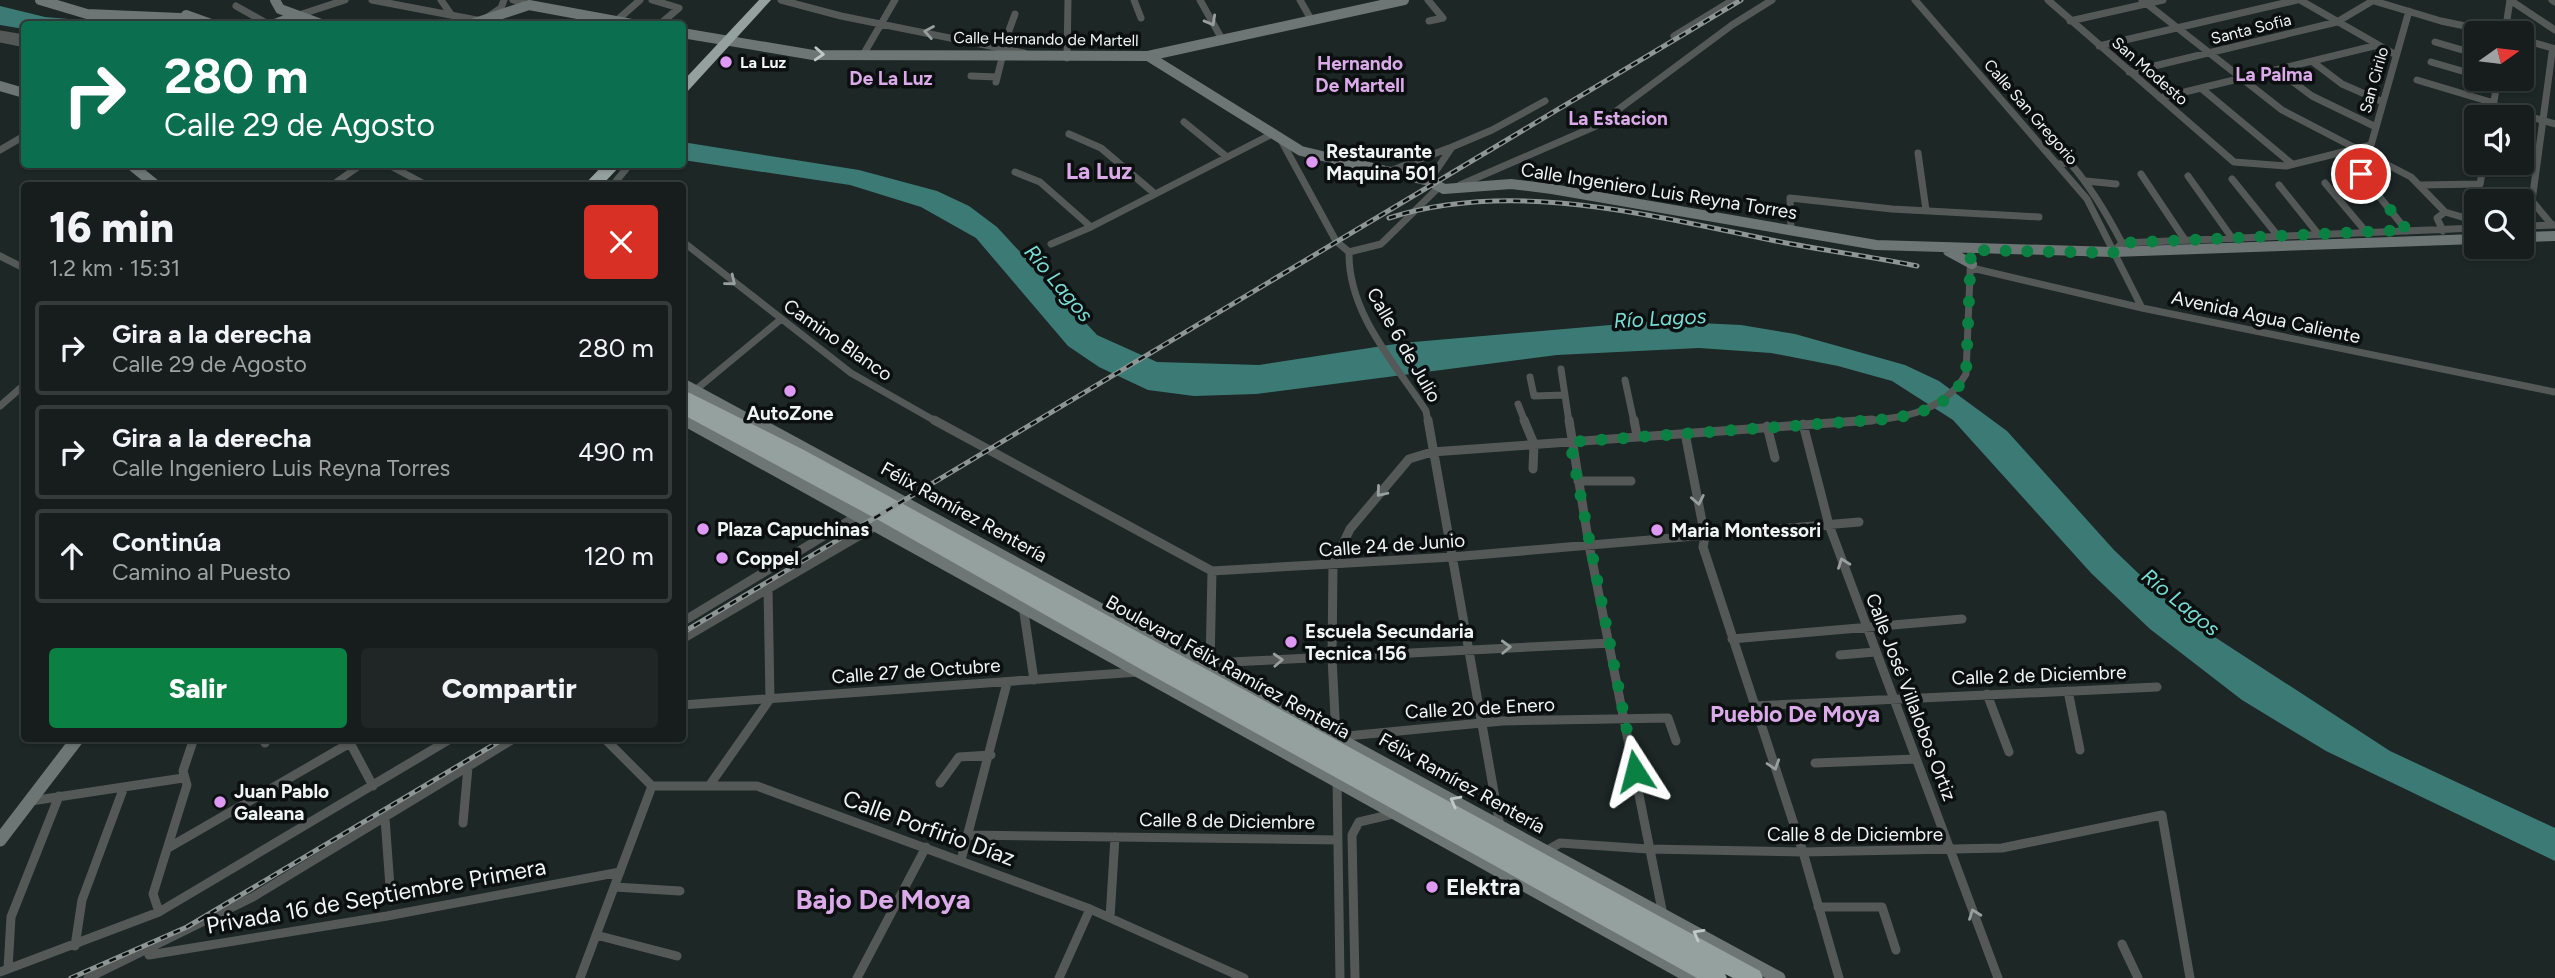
<!DOCTYPE html>
<html lang="es">
<meta charset="utf-8">
<style>
body{margin:0;font-family:Figtree,sans-serif;background:#1f2625;color:#f1f3f6;height:100vh;display:flex;flex-direction:column;font-size:26px;white-space:nowrap}
*{box-sizing:border-box;margin:0}
p{font-size:23px;color:#9ea2a3}
.icon{flex:none;width:38px;height:38px;fill:none;stroke:currentColor;stroke-width:2;stroke-linecap:round;stroke-linejoin:round}
.map{position:relative;flex:1;overflow:hidden}
.drawer{position:absolute;left:21px;top:182px;width:665px;height:560px;display:flex;flex-direction:column;background:#161d1c;border-radius:7px;box-shadow:0 2px 5px #0004,0 0 0 2px #353b3b}
.drawer>*{flex:none}
.top-card{position:absolute;left:21px;top:21px;width:665px;height:147px;border-radius:7px;box-shadow:0 2px 5px #0004,0 0 0 2px #353b3b;background:#0b6e4f;color:#fff;overflow:hidden}
.needle{width:46px;rotate:76deg}
.fabs{position:absolute;left:2464px;top:21px;display:grid;gap:14px}
.fabs a{display:grid;place-items:center;width:70px;height:70px;border-radius:7px;background:#161d1c;box-shadow:0 2px 5px #0004,0 0 0 2px #353b3b;font-size:35px}
.pin{position:absolute;display:grid;place-items:center;width:60px;height:60px;color:#fff;margin:-30px;border:4px solid #fff;border-radius:50%;box-shadow:0 2px 7px #0007}
.me{position:absolute;width:77px;margin:-38px;rotate:351deg;stroke-linejoin:round;filter:drop-shadow(0 0 5px #0008)}
.turn{display:flex;align-items:center;gap:24px;height:147px;padding:0 28px;font-size:32px}
.turn .icon{width:91px;height:91px;stroke-width:2.5}
.turn b{display:block;font-size:49px;line-height:60px}
.round{display:grid;place-items:center;flex:none;width:74px;height:74px;border-radius:7px;background:#1f2625}
.summary{display:flex;align-items:center;justify-content:space-between;height:119px;padding:0 28px}
h1{font-size:42px;font-weight:800;line-height:52px}
.primary-button{display:flex;gap:14px;margin-top:auto;padding:14px 28px}
.primary-button a{flex:1;height:80px;border-radius:7px;background:#0b8043;color:#fff;font-size:28px;font-weight:800;line-height:80px;text-align:center}
.primary-button a+a{background:#1f2625;color:#f1f3f6}
ul{padding:0;list-style:none}
li{display:flex;align-items:center;gap:21px;height:94px;margin:0 14px 10px;padding:0 14px;border:4px solid #353b3b;border-radius:7px}
li div{flex:1}
li b{display:block;font-size:26px}
li em{font-style:normal}
.map>svg:first-child{display:block}
.water{fill:#3c7a75}
.lines{fill:none;stroke-linecap:round;stroke-linejoin:round}
.street-far1{stroke:#545958;stroke-width:7}
.street{stroke:#545958;stroke-width:9}
.secondary-far1{stroke:#6e7675;stroke-width:10}
.secondary{stroke:#6e7675;stroke-width:13}
.highway{fill:#94a19f;fill-rule:evenodd}
.rail-casing{stroke:#8e9695;stroke-width:5}
.rail{stroke:#0b0f0f;stroke-width:2.5;stroke-dasharray:7;stroke-linecap:butt}
.highway-bridge{stroke:#94a19f;stroke-width:13}
.oneway{stroke:#999f9e}
.oneway2{stroke:#c1c9c8}
.route{stroke:#0b8043;stroke-width:12;stroke-dasharray:0 21.6}
.poi-dot{fill:#dd99f3;stroke:#0b0f0f;stroke-width:2.5}
.labels{text-anchor:middle;dominant-baseline:central;stroke-width:7;stroke-linejoin:round;paint-order:stroke}
.far-street-label{font-size:16px;fill:#eef5f4;stroke:#0b0f0f}
.far-poi-label{font-size:16px;font-weight:bold;fill:#eef5f4;stroke:#0b0f0f;text-anchor:start}
.far-quarter-label{font-size:19px;font-weight:bold;fill:#daaae9;stroke:#0b0f0f}
.poi-label{font-size:19px;font-weight:bold;fill:#eef5f4;stroke:#0b0f0f;text-anchor:start}
.street-label{font-size:19px;fill:#eef5f4;stroke:#0b0f0f}
.water-label{font-size:21px;font-style:italic;fill:#7addd5;stroke:#0b0f0f}
.quarter-label{font-size:23px;font-weight:bold;fill:#daaae9;stroke:#0b0f0f}
.near-street-label{font-size:23px;fill:#eef5f4;stroke:#0b0f0f}
.near-poi-label{font-size:23px;font-weight:bold;fill:#eef5f4;stroke:#0b0f0f;text-anchor:start}
.near-quarter-label{font-size:28px;font-weight:bold;fill:#daaae9;stroke:#0b0f0f}
</style>
<div class="map">
<svg width="2555" height="978" viewBox="0 0 2555 978">
<rect width="100%" height="100%" fill="#1d2726"/>
<path class="water" d="M 0,6 L 45,17 L 128,24 L 24,24 L 24,29 L 0,25 Z
M 682,142 L 859,170 L 937,191 L 969,206 L 997,227 L 1097,335 L 1157,362 L 1259,365 L 1402,343 L 1656,321 L 1741,325 L 1795,334 L 1905,365 L 1939,381 L 2007,431 L 2114,550 L 2184,617 L 2390,751 L 2555,828 L 2555,861 L 2326,751 L 2242,700 L 2150,629 L 2091,573 L 1953,420 L 1892,381 L 1838,366 L 1771,353 L 1699,348 L 1557,355 L 1256,394 L 1194,396 L 1148,390 L 1099,367 L 1068,346 L 976,238 L 921,207 L 850,185 L 683,160 Z"/>
<g class="lines">
<path class="street-far1" d="M 372,0 L 482,21 L 501,8 L 504,0
M 441,0 L 450,13
M 513,0 L 529,5
M 652,0 L 679,8 L 660,24
M 781,0 L 841,16 L 1024,53
M 1134,0 L 1141,18
M 1200,0 L 1223,41
M 1300,0 L 1312,21
M 1428,0 L 1443,18 L 1429,21
M 1915,0 L 2087,199 L 2142,308
M 2048,0 L 2234,162 L 2286,166 L 2371,145 L 2409,11
M 2142,0 L 2282,110 L 2411,177 L 2445,212
M 2300,0 L 2396,55
M 2510,0 L 2555,30
M 2552,0 L 2555,2
M 2374,1 L 2441,21 L 2499,33
M 236,6 L 268,24
M 299,15 L 345,0
M 2070,21 L 2163,0
M 615,22 L 640,0
M 2505,33 L 2510,0
M 0,34 L 24,38
M 1674,36 L 1733,0
M 0,39 L 21,43
M 2522,39 L 2555,49
M 2435,42 L 2476,54
M 2099,46 L 2297,0
M 1003,47 L 1015,14
M 2552,53 L 2532,201 L 2552,225
M 863,55 L 895,0
M 1067,58 L 1068,0
M 2313,62 L 2342,84 L 2383,102
M 2431,62 L 2476,75
M 2277,70 L 2312,96 L 2376,127
M 2129,72 L 2337,22 L 2374,0
M 971,76 L 997,77
M 2417,80 L 2494,103
M 996,82 L 1002,58
M 2202,89 L 2292,164
M 2160,98 L 2378,45
M 2493,106 L 2555,124
M 2491,117 L 2498,79
M 1184,122 L 1227,157
M 1069,134 L 1101,148 L 1154,193
M 1281,140 L 1336,241 L 1349,252
M 0,150 L 24,136
M 1918,153 L 1926,210
M 387,164 L 428,186
M 2058,164 L 2070,163 C 2091,187 2107,214 2122,243
M 1390,171 L 1449,148
M 1015,172 L 1040,182 L 1091,227
M 2141,174 L 2185,240
M 2361,174 L 2407,231
M 2188,176 L 2232,238
M 2232,179 L 2278,236
M 1429,181 L 1452,147 L 1492,130 L 1545,101
M 2086,181 L 2116,184
M 2325,183 L 2367,233
M 1460,185 L 1596,126 L 1732,25 L 1772,0
M 2279,185 L 2319,235
M 2421,185 L 2480,184 L 2484,163
M 331,186 L 362,164
M 612,186 L 626,169 L 613,164
M 2522,226 L 2555,225
M 1791,231 L 1790,198 L 1892,209 L 2039,217
M 2443,231 L 2437,218 L 2445,212 L 2462,217 L 2476,227
M 682,241 L 851,373 L 937,422
M 1051,244 L 1091,227 L 1272,134
M 1349,252 C 1348,313 1394,362 1426,411 L 1428,422
M 1349,252 L 1381,244 L 1439,187
M 2113,252 L 2122,243 L 2476,228
M 0,256 L 24,268
M 1972,268 L 2142,308 L 2555,392
M 1561,369 L 1569,422
M 1530,377 L 1534,396 L 1565,395
M 1625,380 L 1634,422
M 693,392 L 780,320
M 1518,404 L 1525,422
M 0,406 L 24,385
M 1848,422 C 1893,419 1941,417 1966,374 L 1971,250"/>
<path class="street" d="M 934,420 L 1212,571 L 1452,557 L 1859,522
M 1428,420 L 1500,826
M 1524,420 L 1534,444 L 1533,469
M 1569,420 L 1589,545 L 1663,915
M 1634,420 L 1637,436
M 1803,424 L 1829,525 L 1998,978
M 1767,426 L 1775,458
M 1685,433 L 1705,537 L 1703,547 L 1803,852 L 1839,978
M 1578,481 L 1631,481
M 1023,606 L 1034,680
M 682,622 L 860,514
M 682,639 L 879,524
M 1732,639 L 1962,619
M 1840,655 L 1875,652
M 1210,663 L 1611,643
M 1210,666 L 1212,571
M 2068,691 L 2080,750
M 1987,694 L 2009,752
M 682,705 L 1138,672
M 1754,706 L 2157,687
M 1336,737 L 1332,657 L 1333,565 L 1350,529 L 1409,459 L 1432,452 L 1872,420
M 1337,737 L 1502,721 L 1668,718 L 1676,741
M 265,738 L 265,743
M 604,738 L 652,786 L 757,786 L 1090,909 L 1244,978
M 348,739 L 373,786
M 1815,763 L 1916,759
M 1337,779 L 1340,978
M 940,783 L 959,757 L 991,755
M 709,786 L 770,699 L 768,589
M 31,801 L 183,778
M 385,818 L 391,901
M 463,823 L 468,767
M 967,835 L 1338,840
M 168,848 L 350,743
M 1546,851 L 1560,843 L 1648,849 L 1803,852 L 2002,848 L 2162,815 L 2190,978
M 961,860 L 1007,683
M 615,887 L 680,891
M 1818,907 L 1882,907 L 1896,950
M 159,912 L 153,894 L 187,785 L 183,771 L 194,738
M 1110,918 L 1115,837
M 596,935 L 677,956
M 2122,944 L 2138,978
M 75,946 L 82,900 L 124,787
M 149,955 L 387,916 L 620,872
M 8,969 L 11,917 L 59,796
M 0,972 L 159,912 L 452,738
M 88,978 L 253,897 L 515,738
M 580,978 L 652,786
M 857,978 L 926,847
M 1059,978 L 1090,909
M 1355,978 L 1352,835 L 1359,822 L 1393,814"/>
<path class="secondary-far1" d="M 40,0 L 87,14 L 180,18 L 194,24
M 275,0 L 280,9 L 321,24
M 186,15 L 211,24
M 275,24 L 296,16
M 472,24 L 529,5 L 632,24
M 682,33 L 813,55 L 1148,56 L 1404,0
M 1148,56 L 1301,151 L 1429,181 L 1444,189 L 1511,184 L 1552,189 L 1876,245 L 2113,252 L 2476,239
M 0,86 L 24,93
M 130,164 L 157,186
M 2522,237 L 2555,236
M 1948,251 L 1972,264
M 682,383 L 754,422
M 682,418 L 689,422"/>
<path class="secondary" d="M 686,420 L 1692,978
M 751,420 L 1779,978
M 0,840 L 78,738"/>
<path class="highway" d="M 759,0 L 771,0 L 686,93 L 682,94 L 682,82 Z
M 682,389 L 804,450 L 1760,971 L 1763,978 L 1733,978 L 1725,974 L 1727,978 L 1697,978 L 1144,671 L 882,522 L 682,414 L 682,402 L 685,402 L 682,401 Z"/>
<g class="rail-casing">
<path id="rail" d="M 1389,218 C 1512,179 1648,215 1771,240 C 1819,250 1869,256 1917,266
M 682,633 L 1741,0
M 71,978 L 187,927 L 505,738"/>
</g>
<use href="#rail" class="rail"/>
<path class="highway-bridge" d="M 592,186 L 613,164"/>
</g>
<defs><path id="oneway-chevron" d="M-2-3.5L2.5 0L-2 3.5" fill="none" stroke-width="1.6" stroke-linecap="round" stroke-linejoin="round" transform="scale(1.75)"/></defs>
<g class="oneway">
<use href="#oneway-chevron" transform="translate(1211 21) rotate(61)"/>
<use href="#oneway-chevron" transform="translate(929 32) rotate(-170)"/>
<use href="#oneway-chevron" transform="translate(731 281) rotate(39)"/>
<use href="#oneway-chevron" transform="translate(1381 492) rotate(130)"/>
<use href="#oneway-chevron" transform="translate(1698 500) rotate(79)"/>
<use href="#oneway-chevron" transform="translate(1843 563) rotate(-110)"/>
<use href="#oneway-chevron" transform="translate(1506 647) rotate(-2)"/>
<use href="#oneway-chevron" transform="translate(1278 660) rotate(-3)"/>
<use href="#oneway-chevron" transform="translate(1774 765) rotate(72)"/>
<use href="#oneway-chevron" transform="translate(1974 914) rotate(-110)"/>
</g>
<g class="oneway2">
<use href="#oneway-chevron" transform="translate(819 54) rotate(3)"/>
<use href="#oneway-chevron" transform="translate(1455 801) rotate(-152)"/>
<use href="#oneway-chevron" transform="translate(1698 934) rotate(-151)"/>
</g>
<g class="lines">
<path class="route" d="M 1635,771 L 1570,442 L 1888,419 C 1920,414 1951,406 1966,374 L 1971,250 L 2113,253 L 2122,243 L 2407,230 L 2361,174"/>
</g>
<g class="poi-dot">
<circle cx="726" cy="62" r="7"/>
<circle cx="1312" cy="162" r="7"/>
<circle cx="790" cy="391" r="7"/>
<circle cx="703" cy="529" r="7"/>
<circle cx="1657" cy="530" r="7"/>
<circle cx="722" cy="558" r="7"/>
<circle cx="1291" cy="642" r="7"/>
<circle cx="220" cy="802" r="7"/>
<circle cx="1432" cy="887" r="7"/>
</g>
<g class="labels">
<g class="far-street-label">
<text transform="translate(2251 29) rotate(-14)">Santa Sofia</text>
<text transform="translate(1046 39) rotate(1)">Calle Hernando de Martell</text>
<text transform="translate(2150 71) rotate(41)">San Modesto</text>
<text transform="translate(2374 80) rotate(-74)">San Cirilo</text>
<text transform="translate(2031 112) rotate(49)">Calle San Gregorio</text>
</g>
<g class="far-poi-label">
<text x="740" y="62">La Luz</text>
</g>
<g class="far-quarter-label">
<text x="1360" y="63">Hernando<tspan x="1360" dy="22">De Martell</tspan></text>
<text x="2274" y="74">La Palma</text>
<text x="891" y="78">De La Luz</text>
<text x="1618" y="118">La Estacion</text>
</g>
<g class="poi-label">
<text x="1326" y="151">Restaurante<tspan x="1326" dy="22">Maquina 501</tspan></text>
<text x="790" y="413" text-anchor="middle">AutoZone</text>
<text x="717" y="529">Plaza Capuchinas</text>
<text x="1671" y="530">Maria Montessori</text>
<text x="736" y="558">Coppel</text>
<text x="1305" y="631">Escuela Secundaria<tspan x="1305" dy="22">Tecnica 156</tspan></text>
<text x="234" y="791">Juan Pablo<tspan x="234" dy="22">Galeana</tspan></text>
</g>
<g class="street-label">
<text transform="translate(1659 191) rotate(9)">Calle Ingeniero Luis Reyna Torres</text>
<text transform="translate(2266 317) rotate(12)">Avenida Agua Caliente</text>
<text transform="translate(838 340) rotate(35)">Camino Blanco</text>
<text transform="translate(1404 345) rotate(60)">Calle 6 de Julio</text>
<text transform="translate(964 512) rotate(29)">Félix Ramírez Rentería</text>
<text transform="translate(1392 545) rotate(-4)">Calle 24 de Junio</text>
<text transform="translate(1228 667) rotate(29)">Boulevard Félix Ramírez Rentería</text>
<text transform="translate(916 671) rotate(-4)">Calle 27 de Octubre</text>
<text transform="translate(2039 675) rotate(-2)">Calle 2 de Diciembre</text>
<text transform="translate(1911 697) rotate(69)">Calle José Villalobos Ortiz</text>
<text transform="translate(1480 708) rotate(-3)">Calle 20 de Enero</text>
<text transform="translate(1462 783) rotate(29)">Félix Ramírez Rentería</text>
<text transform="translate(1227 821) rotate(1)">Calle 8 de Diciembre</text>
<text x="1855" y="834">Calle 8 de Diciembre</text>
</g>
<g class="water-label">
<text transform="translate(1059 283) rotate(50)">Río Lagos</text>
<text transform="translate(1660 318) rotate(-3)">Río Lagos</text>
<text transform="translate(2181 602) rotate(39)">Río Lagos</text>
</g>
<g class="quarter-label">
<text x="1099" y="171">La Luz</text>
<text x="1795" y="714">Pueblo De Moya</text>
</g>
<g class="near-street-label">
<text transform="translate(929 828) rotate(20)">Calle Porfirio Díaz</text>
<text transform="translate(376 896) rotate(-10)">Privada 16 de Septiembre Primera</text>
</g>
<g class="near-poi-label">
<text x="1446" y="887">Elektra</text>
</g>
<g class="near-quarter-label">
<text x="883" y="899">Bajo De Moya</text>
</g>
</g>
</svg>
<div class="fabs">
<a><svg class="needle" viewBox="-14 -14 28 28"><path d="M0-13l5 13h-10z" fill="#e53935"/><path d="M0 13l5-13h-10z" fill="#9ea2a3"/></svg></a>
<a><svg class="icon" aria-label="sound" viewBox="0 0 24 24"><path d="M4 9h4l5-4v14l-5-4H4zM17 9q2 3 0 6"/></svg></a>
<a><svg class="icon" aria-label="search" viewBox="0 0 24 24"><circle cx="10" cy="10" r="6"/><path d="M15 15l6 6"/></svg></a>
</div>
<div class="pin" style="left:2361px;top:174px;background:#d93025"><svg class="icon" aria-label="arrive" viewBox="0 0 24 24"><path d="M6 21V4h12l-3 4 3 4H6"/></svg></div>
<svg class="me" style="left:1635px;top:771px" viewBox="-20 -20 40 40"><path d="M0-17L14 15 0 8-14 15z" fill="#0b8043" stroke="#fff" stroke-width="4"/></svg>
<div class="top-card">
<div class="turn"><svg class="icon" aria-label="right" viewBox="0 0 24 24"><path d="M7 20v-9h11M14 6l5 5-5 5"/></svg><div><b>280 m</b>Calle 29 de Agosto</div></div>
</div>
<section class="drawer">
<div class="summary"><div><h1>16 min</h1><p>1.2 km · 15:31</p></div><a class="round" style="background:#d93025;color:#fff"><svg class="icon" aria-label="close" viewBox="0 0 24 24"><path d="M6 6l12 12M18 6L6 18"/></svg></a></div>
<ul>
<li><svg class="icon" aria-label="right" viewBox="0 0 24 24"><path d="M7 20v-9h11M14 6l5 5-5 5"/></svg><div><b>Gira a la derecha</b><p>Calle 29 de Agosto</p></div><em>280 m</em></li>
<li><svg class="icon" aria-label="right" viewBox="0 0 24 24"><path d="M7 20v-9h11M14 6l5 5-5 5"/></svg><div><b>Gira a la derecha</b><p>Calle Ingeniero Luis Reyna Torres</p></div><em>490 m</em></li>
<li><svg class="icon" aria-label="ahead" viewBox="0 0 24 24"><path d="M12 20V5M6 11l6-6 6 6"/></svg><div><b>Continúa</b><p>Camino al Puesto</p></div><em>120 m</em></li>
</ul>
<div class="primary-button"><a>Salir</a><a>Compartir</a></div>
</section>
</div>
